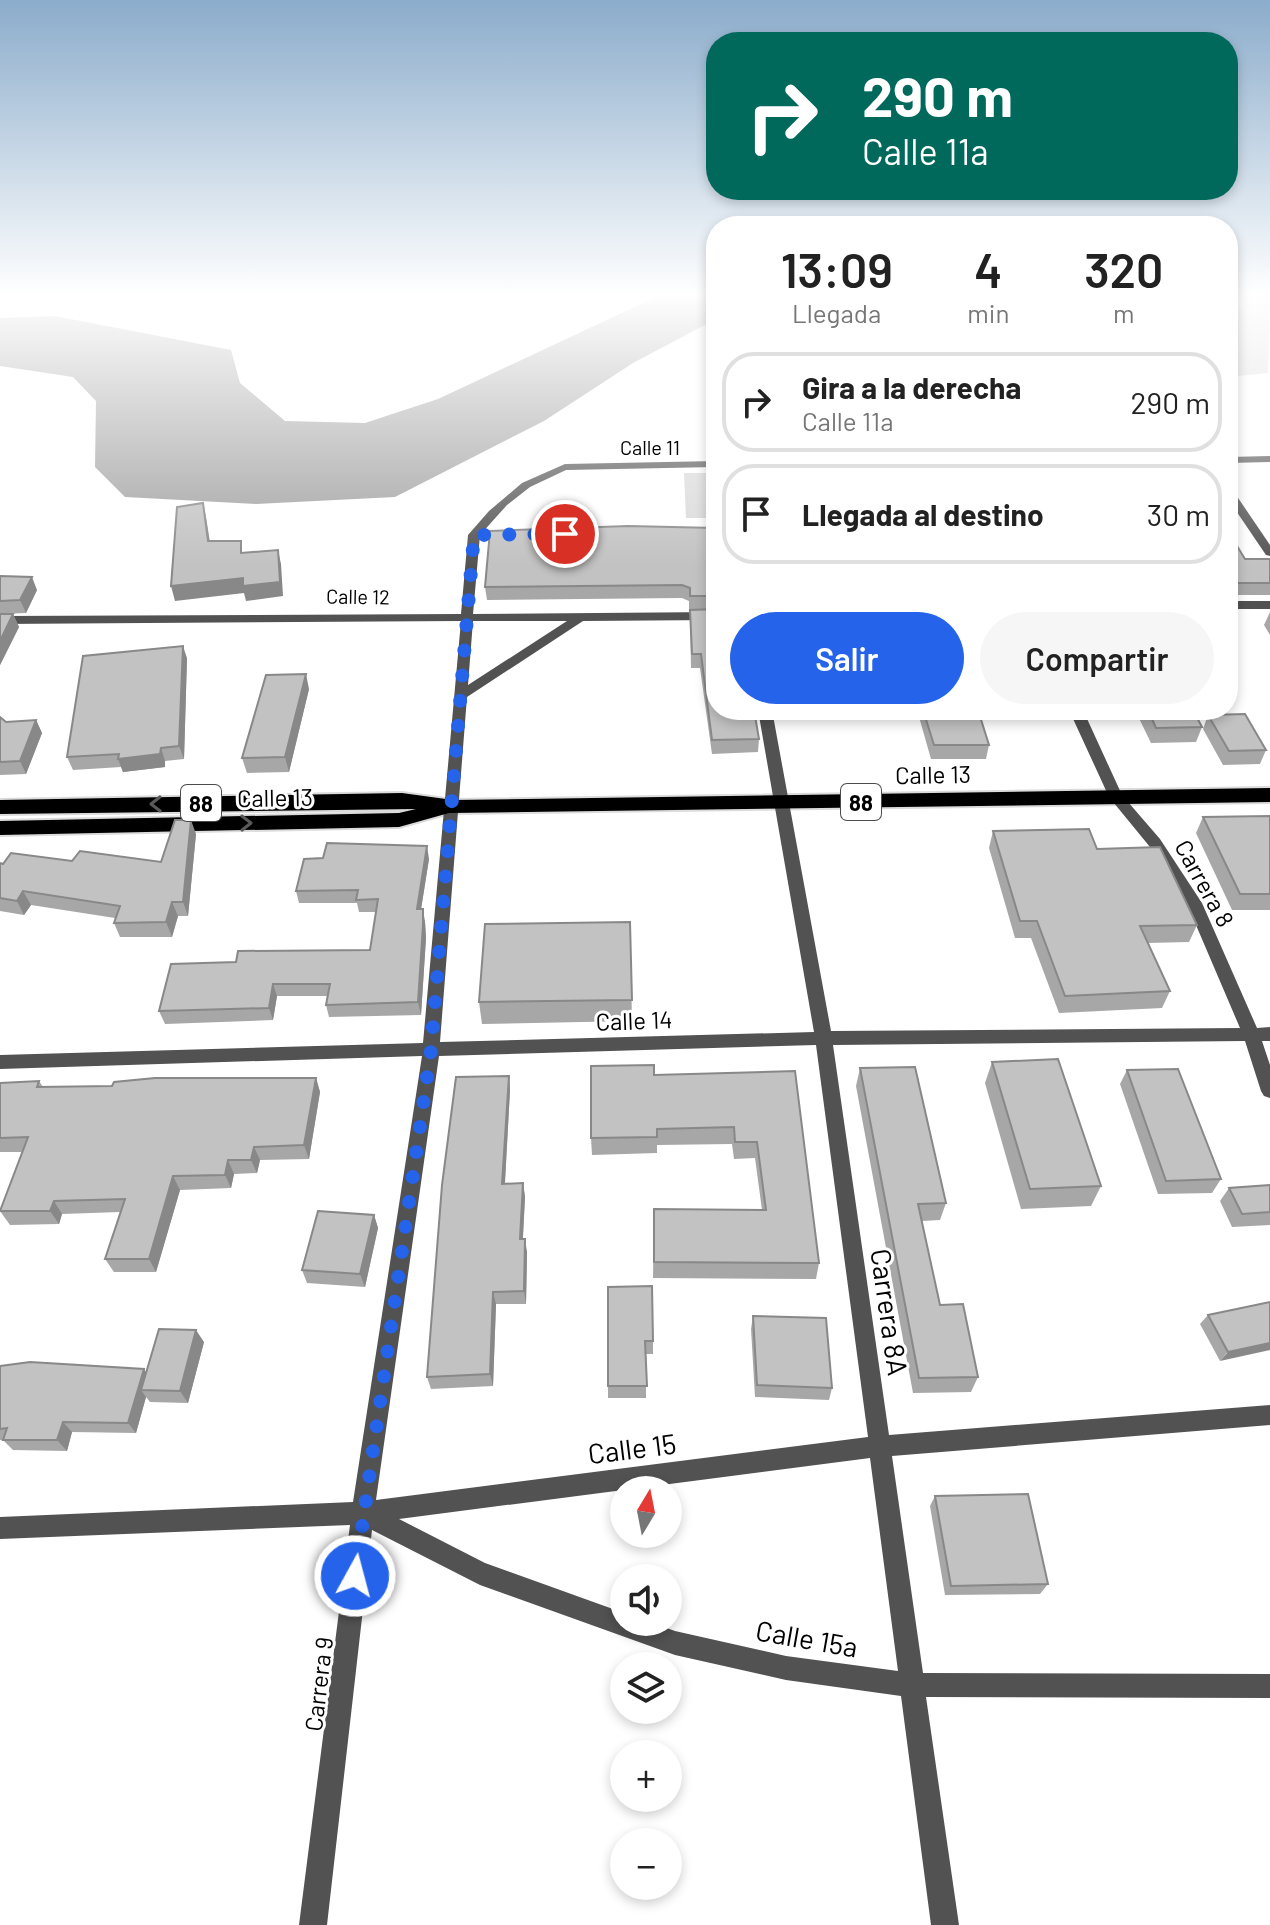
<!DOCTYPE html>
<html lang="es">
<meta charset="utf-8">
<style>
body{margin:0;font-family:Barlow,sans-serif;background:#f6f6f6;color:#222;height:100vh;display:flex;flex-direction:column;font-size:30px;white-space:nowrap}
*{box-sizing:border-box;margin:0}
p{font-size:26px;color:#767676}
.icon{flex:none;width:44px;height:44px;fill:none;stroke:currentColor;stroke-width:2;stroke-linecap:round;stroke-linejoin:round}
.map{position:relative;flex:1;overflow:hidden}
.panel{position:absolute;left:706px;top:216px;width:532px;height:504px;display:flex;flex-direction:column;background:#fff;border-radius:32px;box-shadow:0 4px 12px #0003}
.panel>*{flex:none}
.guide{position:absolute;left:706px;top:32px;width:532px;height:168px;border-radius:32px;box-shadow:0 4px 12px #0003;background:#00695c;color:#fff;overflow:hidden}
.needle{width:52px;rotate:10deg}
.controls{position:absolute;left:610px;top:1476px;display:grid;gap:16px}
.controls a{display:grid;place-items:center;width:72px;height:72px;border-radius:50%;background:#fff;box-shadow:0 4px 12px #0003;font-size:40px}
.pin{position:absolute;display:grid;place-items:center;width:68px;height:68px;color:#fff;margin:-34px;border:4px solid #fff;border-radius:50%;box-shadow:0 2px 8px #0007}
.me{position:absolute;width:88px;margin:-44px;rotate:7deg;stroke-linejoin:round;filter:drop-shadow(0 0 6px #0008)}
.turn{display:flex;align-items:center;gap:28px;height:168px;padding:0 24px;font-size:36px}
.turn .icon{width:104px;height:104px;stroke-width:2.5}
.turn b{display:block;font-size:56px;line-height:68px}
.eta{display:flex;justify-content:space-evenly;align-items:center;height:136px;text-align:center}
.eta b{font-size:48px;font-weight:600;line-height:56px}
.action{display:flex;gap:16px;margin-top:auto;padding:16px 24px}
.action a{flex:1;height:92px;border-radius:48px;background:#2563eb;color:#fff;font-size:32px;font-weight:600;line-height:92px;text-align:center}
.action a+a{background:#f6f6f6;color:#222}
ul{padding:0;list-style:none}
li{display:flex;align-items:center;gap:24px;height:100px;margin:0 16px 12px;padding:0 8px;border:4px solid #e0e0e0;border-radius:32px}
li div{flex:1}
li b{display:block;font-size:30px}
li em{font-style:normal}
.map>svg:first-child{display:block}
.green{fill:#d9d9d9}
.water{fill:#a0a0a0}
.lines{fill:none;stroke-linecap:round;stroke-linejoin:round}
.highway-casing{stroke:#dbdbdb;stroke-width:4}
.street{fill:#525252;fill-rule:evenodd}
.highway{fill:#000;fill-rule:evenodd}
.wall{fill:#a7a7a7}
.shaded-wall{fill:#888}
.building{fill:#c2c2c2;stroke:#888;stroke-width:2}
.oneway{stroke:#595959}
.route{stroke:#2563eb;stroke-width:14;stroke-dasharray:0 25.2}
.labels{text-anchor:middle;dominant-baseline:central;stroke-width:6;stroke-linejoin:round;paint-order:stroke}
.far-street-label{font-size:20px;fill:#000;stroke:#fff}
.shield{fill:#fff;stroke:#4c4c4c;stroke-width:2}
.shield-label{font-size:22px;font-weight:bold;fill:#000}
.street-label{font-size:24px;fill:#000;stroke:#fff}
.near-street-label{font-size:28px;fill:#000;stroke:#fff}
</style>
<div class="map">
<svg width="1270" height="1925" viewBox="0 0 1270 1925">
<rect width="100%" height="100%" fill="#fff"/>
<path class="green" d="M 1238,296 L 1270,296 L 1268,373 L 1228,377 L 1228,310 L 1246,305 Z
M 684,473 L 716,473 L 716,518 L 686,518 Z"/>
<path class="water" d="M 658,296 L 716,296 L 716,319 L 633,363 L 544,421 L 395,497 L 256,504 L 125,497 L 95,467 L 96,401 L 73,377 L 0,366 L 0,318 L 55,316 L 231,350 L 240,383 L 285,421 L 365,423 L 438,399 Z"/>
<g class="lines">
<g class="highway-casing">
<path id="highway" d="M 1270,788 L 1270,802 L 449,813 L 399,827 L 0,835 L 0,821 L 399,813 L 416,809 L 0,814 L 0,800 L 402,793 L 453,800 Z"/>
</g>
<path class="street" d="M 1270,456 L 1270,462 L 1228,463 L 1228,457 Z
M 716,461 L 716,467 L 566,470 L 530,487 L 507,505 L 480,535 L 473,614 L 716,612 L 716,620 L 583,621 L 467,697 L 440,1042 L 814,1032 L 758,710 L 772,710 L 831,1031 L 1240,1028 L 1187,904 L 1150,847 L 1109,797 L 1069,710 L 1083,710 L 1122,795 L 1160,839 L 1202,903 L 1257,1028 L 1270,1027 L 1270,1041 L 1262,1041 L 1270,1065 L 1270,1098 L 1264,1096 L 1261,1091 L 1245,1041 L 833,1045 L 889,1435 L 1270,1405 L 1270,1425 L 892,1456 L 923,1673 L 1270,1674 L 1270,1698 L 926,1697 L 959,1925 L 931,1925 L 901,1696 L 786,1680 L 675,1655 L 480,1585 L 372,1530 L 327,1925 L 299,1925 L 350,1525 L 0,1539 L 0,1517 L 353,1502 L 422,1056 L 0,1069 L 0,1055 L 423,1043 L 461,621 L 0,624 L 0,616 L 461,614 L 468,535 L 489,511 L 522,483 L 565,464 ZM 473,621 L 567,621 L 468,685 ZM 816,1045 L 868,1437 L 376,1500 L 439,1056 ZM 870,1458 L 898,1671 L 786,1656 L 675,1631 L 650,1622 L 624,1622 L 624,1613 L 485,1563 L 399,1519 Z
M 1228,488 L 1232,489 L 1270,545 L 1270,556 L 1266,555 L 1228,499 Z
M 1228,601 L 1270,601 L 1270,609 L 1228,609 Z"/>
<use href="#highway" class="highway"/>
</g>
<path class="wall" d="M 716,528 L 716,710 L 759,739 L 758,752 L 712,754 L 700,668 L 691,668 L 690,610 L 697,609 L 689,609 L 689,601 L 682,598 L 487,600 L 485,587 Z
M 1228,546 L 1245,559 L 1270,559 L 1270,595 L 1228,595 Z
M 0,576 L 37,590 L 26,613 L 1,614 L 13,614 L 19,627 L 0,665 Z
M 1270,612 L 1270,635 L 1264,625 Z
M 187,658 L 184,759 L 165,761 L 165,767 L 123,772 L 121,767 L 73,770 L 67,757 Z
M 309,689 L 289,772 L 247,773 L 242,758 Z
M 917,710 L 978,710 L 989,745 L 986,759 L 931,759 Z
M 1135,710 L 1193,710 L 1202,727 L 1196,742 L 1151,743 Z
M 1208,715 L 1266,750 L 1260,764 L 1223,765 L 1203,729 Z
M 0,717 L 6,722 L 36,720 L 42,733 L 26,774 L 0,775 Z
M 1270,816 L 1270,910 L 1232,910 L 1196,833 L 1203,817 Z
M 993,831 L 1097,849 L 1197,925 L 1189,942 L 1147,943 L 1170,991 L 1162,1008 L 1059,1013 L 1031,938 L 1015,938 L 989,848 Z
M 196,834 L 188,916 L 178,916 L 172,937 L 120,937 L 114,923 L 115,918 L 31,905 L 24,915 L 0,911 L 0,863 L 72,861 L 161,862 Z
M 429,859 L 421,909 L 425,922 L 426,938 L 421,1015 L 329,1017 L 326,1005 L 327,996 L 277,996 L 273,1020 L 165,1024 L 159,1011 L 236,962 L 370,950 L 376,912 L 359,912 L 357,903 L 299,903 L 296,891 Z
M 630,922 L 632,1021 L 482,1024 L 479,1002 Z
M 992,1062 L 1101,1186 L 1091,1206 L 1021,1209 L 985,1083 Z
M 860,1068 L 946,1203 L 940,1220 L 922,1221 L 940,1305 L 978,1377 L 971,1392 L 913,1393 L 856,1086 Z
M 1127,1070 L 1221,1179 L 1212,1193 L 1158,1194 L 1120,1084 Z
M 795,1071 L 819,1263 L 816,1279 L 653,1278 L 654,1209 L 762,1210 L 755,1158 L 734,1159 L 732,1144 L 657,1145 L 657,1153 L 592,1155 L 591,1138 L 654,1075 Z
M 509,1076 L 510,1090 L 505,1184 L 523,1183 L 525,1197 L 523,1239 L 527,1252 L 526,1304 L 496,1304 L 493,1386 L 431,1389 L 427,1377 Z
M 316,1078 L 320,1092 L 309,1159 L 260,1160 L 257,1173 L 234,1174 L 231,1188 L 180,1190 L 156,1272 L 114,1272 L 105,1259 L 120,1212 L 62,1214 L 59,1224 L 10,1225 L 0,1211 L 23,1152 L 0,1152 L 0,1083 L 39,1081 L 43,1087 L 112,1086 Z
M 1270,1185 L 1270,1225 L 1232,1227 L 1220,1201 L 1229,1188 Z
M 374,1215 L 378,1228 L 365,1287 L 307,1283 L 302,1270 Z
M 608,1287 L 653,1341 L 653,1354 L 646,1354 L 646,1398 L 608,1398 Z
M 1270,1302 L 1220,1361 L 1200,1324 L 1208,1315 Z
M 753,1316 L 832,1388 L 829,1400 L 755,1397 L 751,1329 Z
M 204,1342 L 188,1403 L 150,1402 L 146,1397 L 136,1433 L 72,1432 L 67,1451 L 13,1450 L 3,1440 L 0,1440 L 0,1366 L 146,1372 Z
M 935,1496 L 1048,1584 L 1040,1594 L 945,1595 L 930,1506 Z"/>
<path class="shaded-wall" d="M 203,503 L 206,517 L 212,555 L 208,541 Z
M 278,550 L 281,564 L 283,596 L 246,601 L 244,593 L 175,601 L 171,586 Z
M 32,577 L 37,590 L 26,613 L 20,600 Z
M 13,614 L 19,627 L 0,665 L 0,641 Z
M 183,646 L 187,658 L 184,759 L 179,746 Z
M 306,674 L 309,689 L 289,772 L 285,757 Z
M 36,720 L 42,733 L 26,774 L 20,761 Z
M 161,748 L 165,761 L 165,767 L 123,772 L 118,759 Z
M 191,820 L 196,834 L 188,916 L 183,902 Z
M 427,846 L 429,859 L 419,922 L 417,909 Z
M 23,891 L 31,905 L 24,915 L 17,901 Z
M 172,902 L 178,916 L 172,937 L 166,922 Z
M 423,909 L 425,922 L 426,938 L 421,1015 L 418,1002 Z
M 273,984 L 277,996 L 273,1020 L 269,1008 Z
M 509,1076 L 510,1090 L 504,1197 L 502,1184 Z
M 316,1078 L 320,1092 L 309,1159 L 304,1145 Z
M 254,1147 L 260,1160 L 257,1173 L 251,1160 Z
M 228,1160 L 234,1174 L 231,1188 L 225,1175 Z
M 173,1176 L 180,1190 L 156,1272 L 149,1259 Z
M 523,1183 L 525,1197 L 522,1252 L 520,1239 Z
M 54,1201 L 62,1214 L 59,1224 L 50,1211 Z
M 374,1215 L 378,1228 L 365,1287 L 360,1274 Z
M 525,1239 L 527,1252 L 526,1304 L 524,1291 Z
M 493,1292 L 496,1304 L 493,1386 L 490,1374 Z
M 196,1330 L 204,1342 L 188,1403 L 180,1391 Z
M 1270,1343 L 1270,1350 L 1220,1361 L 1228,1352 Z
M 144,1369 L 151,1380 L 141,1390 L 146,1397 L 136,1433 L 128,1423 Z
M 63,1422 L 72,1432 L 67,1451 L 57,1440 Z"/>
<path class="building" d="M 203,503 L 208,541 L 241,541 L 241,553 L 278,550 L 280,582 L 243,586 L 243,578 L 171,586 L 177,507 Z
M 628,526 L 716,528 L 716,596 L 690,596 L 690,588 L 682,585 L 485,587 L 490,531 Z
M 1228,546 L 1237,546 L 1245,559 L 1270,559 L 1270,583 L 1228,583 Z
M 0,576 L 32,577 L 20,600 L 0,601 Z
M 716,609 L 716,710 L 754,710 L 759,739 L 712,740 L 701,654 L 692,654 L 690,610 Z
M 0,614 L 13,614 L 0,641 Z
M 183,646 L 179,746 L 161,748 L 160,754 L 118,759 L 119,754 L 67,757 L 83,656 Z
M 306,674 L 285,757 L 242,758 L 266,675 Z
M 923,710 L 978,710 L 989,745 L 934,745 Z
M 1148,710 L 1193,710 L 1202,727 L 1156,728 Z
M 1245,714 L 1266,750 L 1229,751 L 1208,715 Z
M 0,717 L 6,722 L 36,720 L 20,761 L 0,762 Z
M 1270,816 L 1270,894 L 1240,894 L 1203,817 Z
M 175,820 L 191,820 L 183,902 L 172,902 L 166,922 L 114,923 L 120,906 L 23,891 L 17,901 L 0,898 L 0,863 L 3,864 L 11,853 L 72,861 L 80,851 L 161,862 Z
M 1089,829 L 1097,849 L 1160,847 L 1197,925 L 1140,926 L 1170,991 L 1065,996 L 1037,921 L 1020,921 L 993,831 Z
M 327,843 L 427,846 L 417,909 L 423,909 L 423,925 L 418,1002 L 326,1005 L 330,984 L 273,984 L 269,1008 L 159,1011 L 171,964 L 236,962 L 238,951 L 370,950 L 378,899 L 356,900 L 358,890 L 296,891 L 304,859 L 323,858 Z
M 630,922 L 632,1000 L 479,1002 L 485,924 Z
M 1058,1059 L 1101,1186 L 1030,1189 L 992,1062 Z
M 654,1065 L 654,1075 L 795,1071 L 819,1263 L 654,1262 L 654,1209 L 766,1210 L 757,1142 L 735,1142 L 734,1127 L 657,1129 L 657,1137 L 591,1138 L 591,1066 Z
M 915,1067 L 946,1203 L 918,1204 L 940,1305 L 963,1304 L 978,1377 L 919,1378 L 860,1068 Z
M 1178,1069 L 1221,1179 L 1166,1181 L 1127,1070 Z
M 509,1076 L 502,1184 L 523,1183 L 520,1239 L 525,1239 L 524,1291 L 493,1292 L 490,1374 L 427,1377 L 442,1185 L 456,1077 Z
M 155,1078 L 316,1078 L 304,1145 L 254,1147 L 251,1160 L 228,1160 L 225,1175 L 173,1176 L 149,1259 L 105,1259 L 125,1199 L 54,1201 L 50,1211 L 0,1211 L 28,1137 L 0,1138 L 0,1083 L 39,1081 L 37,1087 L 112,1086 L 114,1082 Z
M 1270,1185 L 1270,1212 L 1242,1214 L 1229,1188 Z
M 318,1211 L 374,1215 L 360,1274 L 302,1270 Z
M 652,1286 L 653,1341 L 645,1341 L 647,1386 L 608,1386 L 608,1287 Z
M 1270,1302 L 1270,1343 L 1228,1352 L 1208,1315 Z
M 753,1316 L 826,1318 L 832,1388 L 757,1385 Z
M 159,1329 L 196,1330 L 180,1391 L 141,1390 Z
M 30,1362 L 144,1369 L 128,1423 L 63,1422 L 57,1440 L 3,1440 L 7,1428 L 0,1429 L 0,1366 Z
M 1028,1494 L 1048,1584 L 951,1586 L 935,1496 Z"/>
<defs><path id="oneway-chevron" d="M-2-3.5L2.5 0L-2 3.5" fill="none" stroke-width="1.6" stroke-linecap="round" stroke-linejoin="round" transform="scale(2)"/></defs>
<g class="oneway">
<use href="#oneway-chevron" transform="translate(156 804) rotate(179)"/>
<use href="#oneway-chevron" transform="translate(246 823) rotate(-1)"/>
</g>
<linearGradient id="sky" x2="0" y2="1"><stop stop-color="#8baccb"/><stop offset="0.52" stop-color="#fff"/><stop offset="1" stop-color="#fff" stop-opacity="0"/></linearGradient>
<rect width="1270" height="566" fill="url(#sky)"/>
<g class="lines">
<path class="route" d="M 355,1576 L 431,1050 L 474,535 L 565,534"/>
</g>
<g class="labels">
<g class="far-street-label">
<text x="650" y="447">Calle 11</text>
<text transform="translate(358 596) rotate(1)">Calle 12</text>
</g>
<g class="shield">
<rect x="841" y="784" width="40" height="36" rx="6"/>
<rect x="181" y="785" width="40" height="36" rx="6"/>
</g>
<g class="shield-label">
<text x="861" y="802">88</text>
<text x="201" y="803">88</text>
</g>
<g class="street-label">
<text transform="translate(933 774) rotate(-1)">Calle 13</text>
<text transform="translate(275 797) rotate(-1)">Calle 13</text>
<text transform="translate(1205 883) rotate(61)">Carrera 8</text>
<text transform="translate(634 1020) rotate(-2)">Calle 14</text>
<text transform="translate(318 1684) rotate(-83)">Carrera 9</text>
</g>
<g class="near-street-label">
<text transform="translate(890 1312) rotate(82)">Carrera 8A</text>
<text transform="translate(632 1448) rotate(-7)">Calle 15</text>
<text transform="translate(807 1638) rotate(10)">Calle 15a</text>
</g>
</g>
</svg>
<div class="controls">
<a><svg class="needle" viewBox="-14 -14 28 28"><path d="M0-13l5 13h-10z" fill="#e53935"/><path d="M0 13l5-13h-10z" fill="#767676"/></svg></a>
<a><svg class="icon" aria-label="sound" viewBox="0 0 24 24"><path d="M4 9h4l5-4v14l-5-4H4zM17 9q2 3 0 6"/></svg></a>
<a><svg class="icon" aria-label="layers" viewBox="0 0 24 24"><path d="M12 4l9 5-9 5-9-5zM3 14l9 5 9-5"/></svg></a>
<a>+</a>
<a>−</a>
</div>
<div class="pin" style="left:565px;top:534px;background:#d93025"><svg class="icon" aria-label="arrive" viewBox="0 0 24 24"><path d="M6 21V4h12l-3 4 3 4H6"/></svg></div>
<svg class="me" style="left:355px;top:1576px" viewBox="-20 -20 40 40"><circle r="17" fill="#2563eb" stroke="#fff" stroke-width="3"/><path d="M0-11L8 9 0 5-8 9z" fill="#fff"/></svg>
<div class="guide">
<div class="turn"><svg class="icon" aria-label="right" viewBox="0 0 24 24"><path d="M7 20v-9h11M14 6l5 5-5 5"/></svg><div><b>290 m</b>Calle 11a</div></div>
</div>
<section class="panel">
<div class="eta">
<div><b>13:09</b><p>Llegada</p></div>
<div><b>4</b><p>min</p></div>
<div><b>320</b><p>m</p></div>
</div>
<ul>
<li><svg class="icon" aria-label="right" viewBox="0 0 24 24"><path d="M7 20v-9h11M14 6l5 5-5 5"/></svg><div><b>Gira a la derecha</b><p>Calle 11a</p></div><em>290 m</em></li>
<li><svg class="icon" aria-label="arrive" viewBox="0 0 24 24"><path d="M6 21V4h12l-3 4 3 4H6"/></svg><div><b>Llegada al destino</b></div><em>30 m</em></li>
</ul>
<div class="action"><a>Salir</a><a>Compartir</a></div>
</section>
</div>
